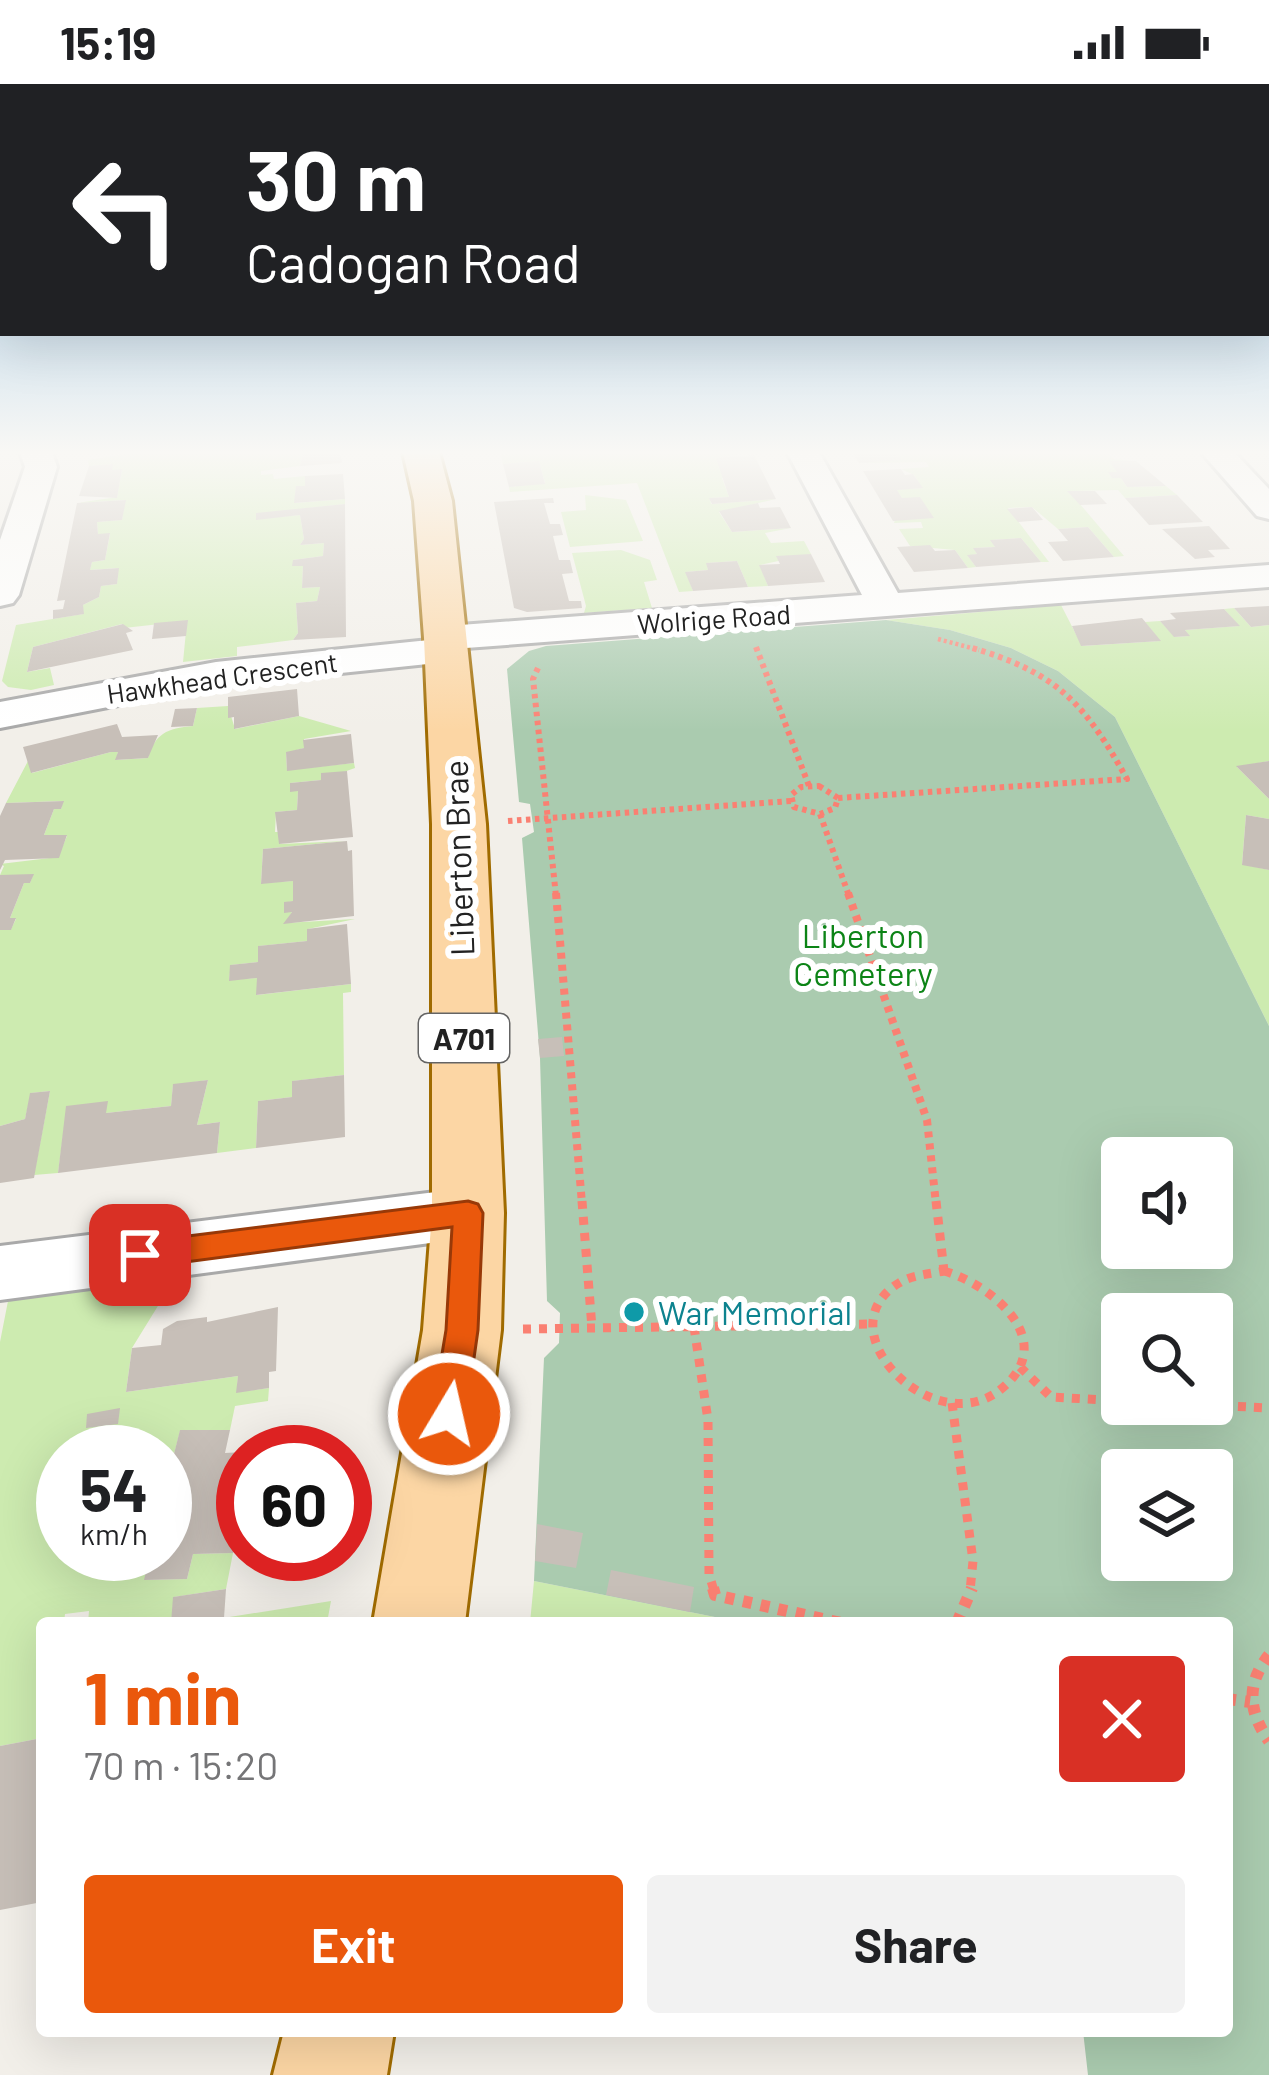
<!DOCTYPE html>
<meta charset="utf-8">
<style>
body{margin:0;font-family:Barlow,sans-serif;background:#f2f2f2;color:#202124;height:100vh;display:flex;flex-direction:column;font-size:45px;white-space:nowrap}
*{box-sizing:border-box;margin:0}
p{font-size:39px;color:#757577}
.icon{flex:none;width:66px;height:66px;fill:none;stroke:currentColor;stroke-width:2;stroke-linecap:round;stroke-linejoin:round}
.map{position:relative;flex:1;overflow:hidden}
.drawer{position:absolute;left:36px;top:1533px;width:1197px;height:420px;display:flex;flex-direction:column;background:#fff;border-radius:12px;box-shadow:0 12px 48px #0002}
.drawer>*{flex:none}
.guide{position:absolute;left:0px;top:0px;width:1269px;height:252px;box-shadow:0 12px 48px #0002;background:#202124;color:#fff;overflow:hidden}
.buttons{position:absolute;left:1101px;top:1053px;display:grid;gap:24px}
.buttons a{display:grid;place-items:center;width:132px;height:132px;border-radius:12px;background:#fff;box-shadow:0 12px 48px #0002;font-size:60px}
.speed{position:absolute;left:36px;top:1341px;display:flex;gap:24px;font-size:60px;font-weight:700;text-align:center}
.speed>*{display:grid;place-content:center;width:156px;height:156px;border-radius:50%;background:#fff;box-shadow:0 12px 48px #0002;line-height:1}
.speed small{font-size:30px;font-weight:400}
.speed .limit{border:18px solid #d22;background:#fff;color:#111}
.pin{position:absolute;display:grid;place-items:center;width:102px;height:102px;color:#fff;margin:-51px;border-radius:24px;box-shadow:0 6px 18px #0006}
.me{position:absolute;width:132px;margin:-66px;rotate:9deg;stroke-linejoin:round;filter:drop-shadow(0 0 9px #0008)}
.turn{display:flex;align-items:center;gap:42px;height:252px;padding:0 48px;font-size:54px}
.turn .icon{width:156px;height:156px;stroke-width:2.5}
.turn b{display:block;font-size:84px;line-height:102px}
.round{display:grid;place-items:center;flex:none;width:126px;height:126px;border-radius:12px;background:#f2f2f2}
.overview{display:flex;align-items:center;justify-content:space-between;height:204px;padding:0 48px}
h1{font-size:72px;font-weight:700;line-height:90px;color:#ea580c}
.action{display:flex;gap:24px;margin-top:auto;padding:24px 48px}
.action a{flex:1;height:138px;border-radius:12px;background:#ea580c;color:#fff;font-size:48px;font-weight:700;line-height:138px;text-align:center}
.action a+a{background:#f2f2f2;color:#202124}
.status{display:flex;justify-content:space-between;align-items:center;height:84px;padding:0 60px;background:#fff;direction:ltr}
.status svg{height:33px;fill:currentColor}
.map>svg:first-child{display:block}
.grass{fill:#cdebb0}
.cemetery{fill:#aacbaf;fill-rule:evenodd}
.building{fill:#c7bfb8}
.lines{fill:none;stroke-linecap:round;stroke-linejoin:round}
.minor-casing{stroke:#a9a9a9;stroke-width:6}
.major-casing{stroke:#a06b00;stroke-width:6}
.path-far4{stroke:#fa8072;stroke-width:4.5;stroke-dasharray:3 3;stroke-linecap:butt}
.path-far3{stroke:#fa8072;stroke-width:6;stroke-dasharray:4.5 4.5;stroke-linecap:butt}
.path-far2{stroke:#fa8072;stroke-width:8;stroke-dasharray:6 6;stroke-linecap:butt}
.path-far1{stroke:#fa8072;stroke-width:9;stroke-dasharray:8 8;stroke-linecap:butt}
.path{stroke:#fa8072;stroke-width:12;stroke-dasharray:9 9;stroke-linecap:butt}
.minor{fill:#fff;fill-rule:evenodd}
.major{fill:#fcd6a4;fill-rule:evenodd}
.route{fill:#ea580c;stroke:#983908;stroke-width:3}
.culture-dot{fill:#0f9aa8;stroke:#fff;stroke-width:4.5}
.labels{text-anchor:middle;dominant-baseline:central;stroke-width:12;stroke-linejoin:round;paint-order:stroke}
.far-street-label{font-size:27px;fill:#222;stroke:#fff}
.shield{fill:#fff;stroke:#646464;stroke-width:3}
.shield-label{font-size:30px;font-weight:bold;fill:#222}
.street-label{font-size:33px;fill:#222;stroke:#fff}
.park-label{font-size:33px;fill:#0c8416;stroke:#fff}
.culture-label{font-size:33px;fill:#0d838f;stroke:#fff;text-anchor:start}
</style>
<div class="status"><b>15:19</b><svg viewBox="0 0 49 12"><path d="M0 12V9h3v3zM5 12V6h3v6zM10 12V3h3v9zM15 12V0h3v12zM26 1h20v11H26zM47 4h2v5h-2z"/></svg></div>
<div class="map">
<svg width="1269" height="1991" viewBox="0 0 1269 1991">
<rect width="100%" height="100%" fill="#f2efe9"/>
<path class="grass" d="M 137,368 L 303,368 L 300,382 L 261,387 L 261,391 L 273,390 L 274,395 L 305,392 L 305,402 L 296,403 L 295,419 L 345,415 L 345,420 L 256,430 L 256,435 L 300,431 L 304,455 L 300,461 L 324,459 L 323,472 L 293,476 L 293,482 L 303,482 L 302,504 L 320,503 L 317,517 L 296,519 L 298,549 L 293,556 L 237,563 L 237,572 L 183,578 L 187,537 L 124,544 L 122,540 L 33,563 L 27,588 L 50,584 L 54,601 L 31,606 L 8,603 L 2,597 L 16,541 L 83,530 L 83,521 L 99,513 L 101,502 L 117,500 L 118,484 L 62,488 L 90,485 L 92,478 L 105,476 L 110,450 L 98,450 L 97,438 L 122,436 L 125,416 L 77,419 L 117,413 L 122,386 L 112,386 L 112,380 L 89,382 L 88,376 Z
M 536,368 L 753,368 L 717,374 L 725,392 L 765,391 L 722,394 L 729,413 L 710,414 L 711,420 L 776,415 L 719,428 L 732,448 L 791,444 L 765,449 L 771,459 L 804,457 L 811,470 L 760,481 L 768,502 L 748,503 L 737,477 L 707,479 L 708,486 L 686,488 L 693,507 L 679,508 L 637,399 L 510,408 L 509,403 L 545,399 L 539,377 L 503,380 L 501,371 Z
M 896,368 L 1108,368 L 1114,375 L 1132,377 L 1110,377 L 1117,388 L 1109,388 L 1112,394 L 1121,394 L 1127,403 L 1166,402 L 1177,411 L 1125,414 L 1118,406 L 1069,407 L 1124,472 L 1114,473 L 1088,443 L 1058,445 L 1032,423 L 1008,424 L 1049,478 L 1041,478 L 1021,454 L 992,456 L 995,463 L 974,464 L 977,470 L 968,472 L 976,483 L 968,484 L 955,466 L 910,462 L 899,445 L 923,444 L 921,438 L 894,439 L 902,414 L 897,407 L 876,407 L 922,404 L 914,391 L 901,385 L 929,383 L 926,378 L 859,379 L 900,376 Z
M 585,411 L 626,416 L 643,457 L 570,463 L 561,428 L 586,426 Z
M 621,466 L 650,476 L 657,496 L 644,498 L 652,524 L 584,529 L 586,522 L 572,469 Z
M 1061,521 L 1082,562 L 1160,557 L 1145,538 L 1160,537 L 1175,553 L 1189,552 L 1185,546 L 1239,542 L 1224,525 L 1234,524 L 1251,543 L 1269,541 L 1269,677 L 1237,683 L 1269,715 L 1269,735 L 1246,731 L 1242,780 L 1269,786 L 1269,942 L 1115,633 L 1058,587 L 1011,564 L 950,546 L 886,536 Z
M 228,622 L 235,645 L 299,632 L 351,647 L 304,655 L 304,664 L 286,669 L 287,686 L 354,679 L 355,684 L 321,696 L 290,699 L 290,707 L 298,707 L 297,726 L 276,728 L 275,748 L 279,748 L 280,760 L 347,757 L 263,765 L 261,799 L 293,797 L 293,817 L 284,819 L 284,828 L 292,828 L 285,839 L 355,835 L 308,845 L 307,857 L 259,862 L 258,878 L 231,881 L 229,896 L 257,894 L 257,911 L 351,900 L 351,908 L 343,909 L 344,991 L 293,997 L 292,1013 L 258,1017 L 256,1064 L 217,1069 L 220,1038 L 197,1041 L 208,996 L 173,1001 L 171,1022 L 106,1029 L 67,1022 L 58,1089 L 34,1091 L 50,1007 L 31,1009 L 25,1035 L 0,1042 L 0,846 L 11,845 L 16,835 L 10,834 L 24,799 L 30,799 L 33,791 L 0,791 L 4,782 L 0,780 L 58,773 L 67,752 L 44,751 L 54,725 L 61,725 L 63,717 L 6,719 L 28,677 L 32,689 L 111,668 L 118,668 L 116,676 L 148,674 C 155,650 167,644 193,642 L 197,624 Z
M 163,1195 L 161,1217 L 132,1264 L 126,1308 L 238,1292 L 237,1308 L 269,1304 L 268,1317 L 235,1322 L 230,1346 L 180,1347 L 165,1406 L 165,1368 L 63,1368 L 63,1470 L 150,1470 L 145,1496 L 187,1495 L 193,1470 L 233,1469 L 226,1505 L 174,1513 L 171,1539 L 88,1539 L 89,1527 L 65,1530 L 64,1539 L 42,1539 L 42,1654 L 0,1662 L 0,1258 L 8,1217 Z
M 534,1497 L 745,1539 L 530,1539 Z
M 331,1517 L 327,1539 L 192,1539 Z"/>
<path class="cemetery" d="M 886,536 L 950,546 L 1011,564 L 1058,587 L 1115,633 L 1269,942 L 1269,1991 L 1088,1991 L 1083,1947 L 1227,1947 L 1227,1539 L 745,1539 L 534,1497 L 544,1274 L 559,1259 L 560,1229 L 547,1217 L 540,974 L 522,754 L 534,748 L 530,720 L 519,718 L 507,585 L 529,567 L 546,562 ZM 1122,1074 L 1212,1074 L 1212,1164 L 1122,1164 ZM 1122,1230 L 1212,1230 L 1212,1320 L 1122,1320 ZM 1122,1386 L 1212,1386 L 1212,1476 L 1122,1476 Z"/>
<path class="building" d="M 303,368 L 340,368 L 342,379 L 300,382 Z
M 852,368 L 896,368 L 901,376 L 859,379 Z
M 754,371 L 776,415 L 712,420 L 709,414 L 729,413 L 716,374 Z
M 539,377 L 545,400 L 509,403 L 503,380 Z
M 1109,377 L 1136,377 L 1166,402 L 1127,403 L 1121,394 L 1112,394 L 1108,388 L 1117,388 Z
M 113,380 L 112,386 L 122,385 L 117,414 L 79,412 L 89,382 Z
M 901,385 L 905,391 L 913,390 L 923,404 L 897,406 L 902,414 L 920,413 L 934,434 L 893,437 L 863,387 Z
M 343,390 L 345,415 L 294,419 L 296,402 L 305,402 L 305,392 Z
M 1067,407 L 1095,407 L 1107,420 L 1080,421 Z
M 1177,411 L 1203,438 L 1149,441 L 1125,414 Z
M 553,414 L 554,419 L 544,419 L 550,440 L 560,440 L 563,451 L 553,452 L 559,476 L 570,476 L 573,489 L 562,490 L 569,517 L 581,517 L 582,524 L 527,528 L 514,524 L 494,418 Z
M 126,416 L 122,436 L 97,438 L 98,450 L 110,449 L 105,476 L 92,478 L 90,486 L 119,484 L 117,500 L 101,502 L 99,513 L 83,521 L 84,530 L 53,535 L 53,526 L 63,525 L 65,516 L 57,517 L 77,419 Z
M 758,419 L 760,424 L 780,423 L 791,444 L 732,448 L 719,427 Z
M 345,420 L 346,553 L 293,556 L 298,549 L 296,519 L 317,517 L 320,503 L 302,504 L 303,482 L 292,482 L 293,476 L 323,472 L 324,459 L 300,461 L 304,455 L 300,431 L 256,436 L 256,429 Z
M 1032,423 L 1043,436 L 1018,438 L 1007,425 Z
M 1209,442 L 1230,465 L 1208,466 L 1215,473 L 1195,475 L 1162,445 Z
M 1088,443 L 1114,473 L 1063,477 L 1048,458 L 1068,457 L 1058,445 Z
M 1021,454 L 1041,478 L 976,483 L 967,471 L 977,470 L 973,464 L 995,463 L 990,456 Z
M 930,461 L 935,467 L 955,466 L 968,484 L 914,488 L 897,463 Z
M 811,470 L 825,498 L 768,502 L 759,481 L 780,480 L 776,472 Z
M 737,477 L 748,503 L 693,507 L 685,488 L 708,486 L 706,479 Z
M 1269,522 L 1269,541 L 1251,543 L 1234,524 Z
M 1224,525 L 1240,542 L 1185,546 L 1190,552 L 1174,553 L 1160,537 L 1176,535 L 1170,529 Z
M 1142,534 L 1161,557 L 1081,562 L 1072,542 Z
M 188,536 L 186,552 L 152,555 L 154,539 Z
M 123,540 L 133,547 L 126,549 L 133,566 L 27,588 L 33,563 Z
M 297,605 L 299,632 L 234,645 L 234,633 L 228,634 L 228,613 Z
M 197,624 L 193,642 L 171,643 L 175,625 Z
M 117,640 L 122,653 L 158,651 L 148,674 L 115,676 L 118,668 L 111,668 L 31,689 L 23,663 Z
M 351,650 L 354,679 L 287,687 L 286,668 L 304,664 L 303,656 Z
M 1269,677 L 1269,715 L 1236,682 Z
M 347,687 L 353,753 L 279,760 L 275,728 L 297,726 L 298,707 L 290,708 L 290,699 L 321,696 L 321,689 Z
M 64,717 L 61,725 L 54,725 L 44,751 L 67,751 L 59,774 L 5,776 L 0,786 L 0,732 L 6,719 Z
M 1246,731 L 1269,735 L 1269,786 L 1242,781 Z
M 347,757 L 348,767 L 352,766 L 354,832 L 283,840 L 292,828 L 284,829 L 284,818 L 293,817 L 293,797 L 261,800 L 263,765 Z
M 34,790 L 30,799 L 24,799 L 10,834 L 16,834 L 11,846 L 0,846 L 0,791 Z
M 347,840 L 351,900 L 256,911 L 257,894 L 229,897 L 230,881 L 258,878 L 258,862 L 307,857 L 307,845 Z
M 562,953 L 564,972 L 540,974 L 538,955 Z
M 344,991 L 345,1053 L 256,1064 L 258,1017 L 292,1013 L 292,997 Z
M 208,996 L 197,1041 L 220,1038 L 217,1069 L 58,1089 L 66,1022 L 108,1017 L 106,1029 L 171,1022 L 173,1000 Z
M 50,1007 L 34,1094 L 0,1099 L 0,1042 L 25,1035 L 30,1009 Z
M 278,1223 L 276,1287 L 269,1288 L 269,1304 L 236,1309 L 238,1292 L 126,1308 L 132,1264 L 161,1261 L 163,1245 L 177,1237 L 207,1233 L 207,1238 Z
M 120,1324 L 118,1340 L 86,1344 L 87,1330 Z
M 180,1346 L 230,1346 L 225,1369 L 243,1368 L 243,1416 L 233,1469 L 193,1470 L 187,1495 L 144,1496 L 150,1470 L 165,1470 L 165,1406 Z
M 537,1440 L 583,1449 L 576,1484 L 535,1477 Z
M 611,1486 L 694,1503 L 690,1528 L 606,1511 Z
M 226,1505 L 224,1534 L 171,1539 L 173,1513 Z
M 42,1654 L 42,1818 L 0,1826 L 0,1662 Z"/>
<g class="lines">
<g class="minor-casing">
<path id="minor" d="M 20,368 L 52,368 L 57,383 L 19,511 L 13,519 L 0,522 L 0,456 L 25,383 Z
M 787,368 L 819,368 L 898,509 L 1269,481 L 1269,503 L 466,564 L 461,574 L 447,578 L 216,602 L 0,644 L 0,618 L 216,578 L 429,556 L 433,546 L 447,542 L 862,511 Z
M 1201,368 L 1234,368 L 1269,405 L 1269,435 L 1257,432 Z
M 468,1104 L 490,1111 L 499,1129 L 490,1147 L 468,1154 L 0,1216 L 0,1162 Z"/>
</g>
<g class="major-casing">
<path id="major" d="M 403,368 L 439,368 L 452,417 L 486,740 L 504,1129 L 501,1246 L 465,1539 L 373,1539 L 423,1246 L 432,1129 L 432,740 L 424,554 L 414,417 Z
M 284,1947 L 394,1947 L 387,1991 L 273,1991 Z"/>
</g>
<path class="path-far4" d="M 938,555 L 979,566"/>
<path class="path-far3" d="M 756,563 L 809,702
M 538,584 L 533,595 L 556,812
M 819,702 L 838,714 L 835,724 L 820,730 L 794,723 L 791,711 L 801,703 Z
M 838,714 L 1127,695 C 1084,618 1056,588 969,563
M 820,730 L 849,812
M 508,737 L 791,717"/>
<path class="path-far2" d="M 556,809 L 582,1120
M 848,809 L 927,1036 L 936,1120"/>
<path class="path-far1" d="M 582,1117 L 592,1244
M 936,1117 L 944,1187
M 944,1187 C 993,1201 1061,1258 1000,1306 C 933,1358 822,1246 899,1199 C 911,1191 930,1190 944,1187 Z
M 694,1243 L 708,1336 L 709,1490 L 714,1507
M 523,1245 L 870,1240
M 1020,1283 L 1051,1313 L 1122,1317
M 952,1319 L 973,1477 L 970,1507
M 1190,1320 L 1269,1324"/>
<path class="path" d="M 713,1504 L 715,1511 L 841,1539
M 957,1539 L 972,1504
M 1269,1571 C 1246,1600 1248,1627 1269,1657
M 1227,1615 L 1250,1618"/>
<use href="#minor" class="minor"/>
<use href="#major" class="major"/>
</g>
<linearGradient id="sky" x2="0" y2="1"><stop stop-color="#8fc0e4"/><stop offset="0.57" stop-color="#f9f8f5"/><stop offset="1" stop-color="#f9f8f5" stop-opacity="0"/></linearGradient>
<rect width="1269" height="647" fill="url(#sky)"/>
<path class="route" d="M 468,1117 L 478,1120 L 483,1129 L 478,1246 L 466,1330 L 461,1341 L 449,1345 L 437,1341 L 432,1330 L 446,1246 L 452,1143 L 140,1184 L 130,1180 L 125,1171 L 130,1162 L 140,1158 Z"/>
<circle class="culture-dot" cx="634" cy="1228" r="12"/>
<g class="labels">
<g class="far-street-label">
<text transform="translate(714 534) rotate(-4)">Wolrige Road</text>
<text transform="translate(222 593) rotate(-8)">Hawkhead Crescent</text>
</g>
<rect class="shield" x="419" y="930" width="90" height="48" rx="9"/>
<g class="shield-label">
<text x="464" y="954">A701</text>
</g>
<g class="street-label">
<text transform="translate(458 774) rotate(-92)">Liberton Brae</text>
</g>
<g class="park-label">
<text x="863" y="851">Liberton<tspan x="863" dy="38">Cemetery</tspan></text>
</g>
<g class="culture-label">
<text x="658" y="1228">War Memorial</text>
</g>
</g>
</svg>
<div class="buttons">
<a><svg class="icon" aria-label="sound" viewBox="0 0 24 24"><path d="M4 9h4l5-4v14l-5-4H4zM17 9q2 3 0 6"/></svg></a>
<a><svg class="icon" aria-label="search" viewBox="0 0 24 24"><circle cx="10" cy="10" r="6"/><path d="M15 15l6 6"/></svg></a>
<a><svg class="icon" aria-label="layers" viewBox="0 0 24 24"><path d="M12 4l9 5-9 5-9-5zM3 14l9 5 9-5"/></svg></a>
</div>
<div class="speed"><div>54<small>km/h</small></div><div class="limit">60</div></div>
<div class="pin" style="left:140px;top:1171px;background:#d93025"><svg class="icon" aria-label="arrive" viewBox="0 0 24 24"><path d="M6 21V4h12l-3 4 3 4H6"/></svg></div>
<svg class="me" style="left:449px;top:1330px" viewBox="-20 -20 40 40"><circle r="17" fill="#ea580c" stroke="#fff" stroke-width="3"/><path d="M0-11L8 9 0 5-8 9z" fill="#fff"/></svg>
<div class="guide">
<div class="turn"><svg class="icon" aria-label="left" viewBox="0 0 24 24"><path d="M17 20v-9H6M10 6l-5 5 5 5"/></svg><div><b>30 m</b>Cadogan Road</div></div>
</div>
<section class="drawer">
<div class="overview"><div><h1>1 min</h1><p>70 m · 15:20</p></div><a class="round" style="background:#d93025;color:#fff"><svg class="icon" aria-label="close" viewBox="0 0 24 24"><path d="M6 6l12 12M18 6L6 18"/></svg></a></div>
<div class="action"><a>Exit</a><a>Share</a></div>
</section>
</div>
